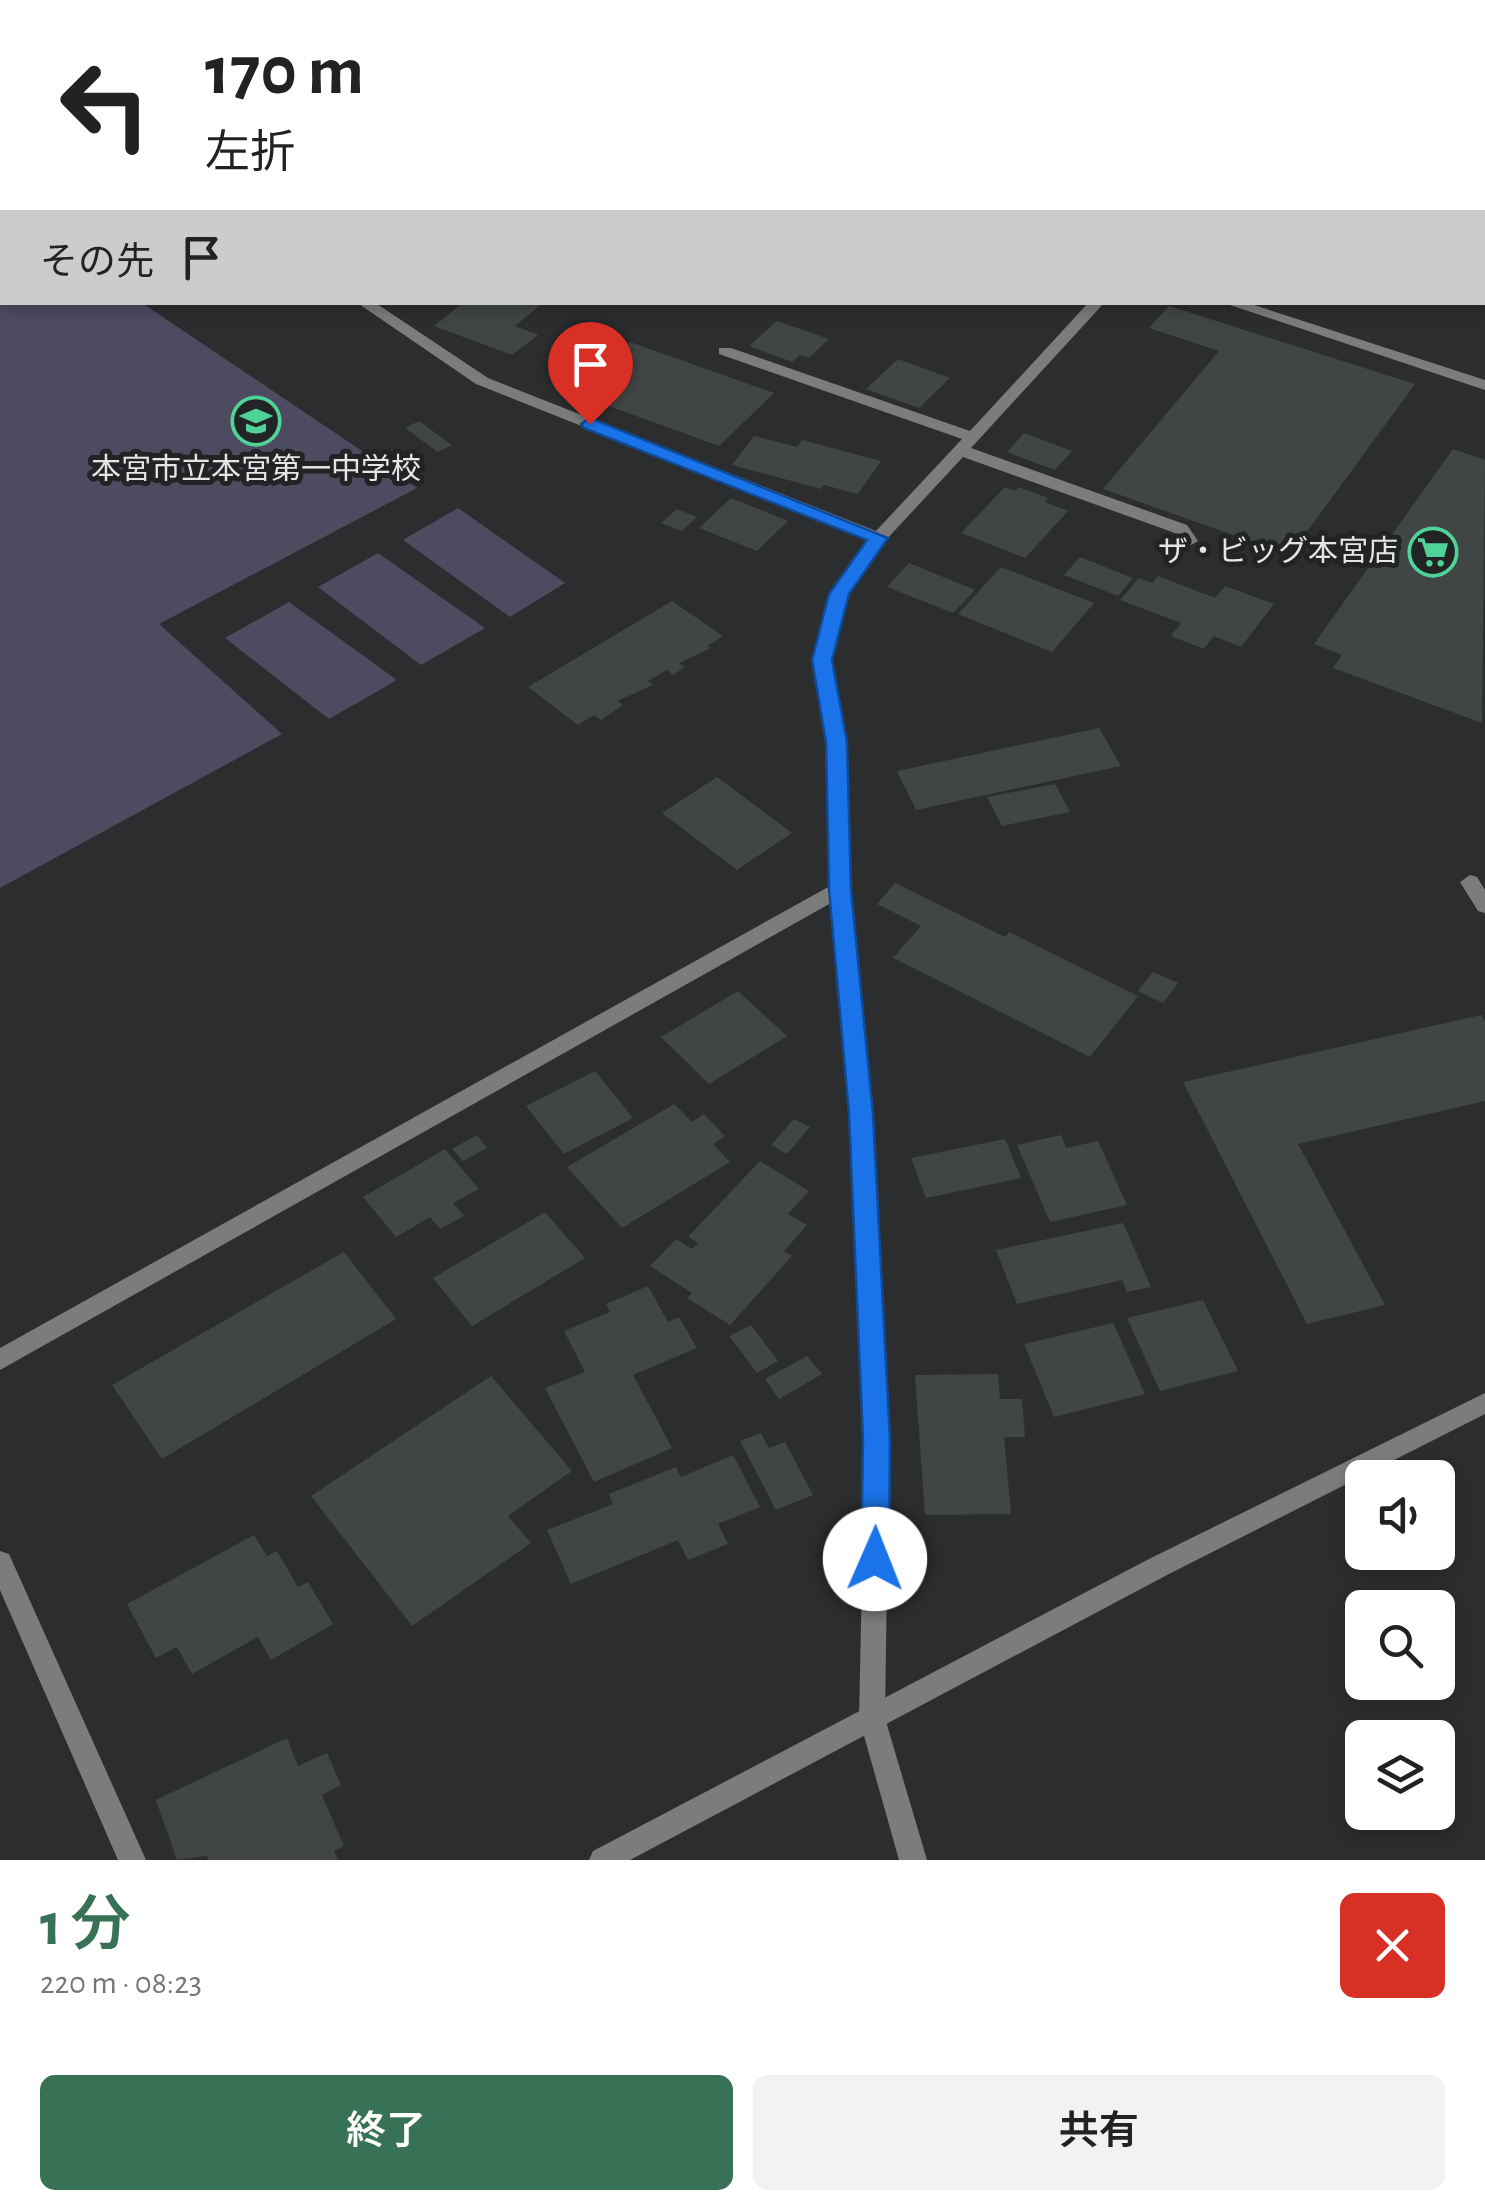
<!DOCTYPE html>
<html lang="ja">
<meta charset="utf-8">
<style>
body{margin:0;font-family:"Alegreya Sans","Noto Sans JP",sans-serif;background:#f2f2f2;color:#222;height:100vh;display:flex;flex-direction:column;font-size:38px;white-space:nowrap}
*{box-sizing:border-box;margin:0}
p{font-size:32px;color:#767676}
.icon{flex:none;width:55px;height:55px;fill:none;stroke:currentColor;stroke-width:2;stroke-linecap:round;stroke-linejoin:round}
.map{position:relative;height:1860px;overflow:hidden}
.drawer{display:flex;flex-direction:column;background:#fff;flex:1}
.drawer>*{flex:none}
.top-card{position:absolute;left:0px;top:0px;width:1485px;height:305px;box-shadow:0 5px 15px #0003;background:#fff;color:#222;overflow:hidden}
.buttons{position:absolute;left:1345px;top:1460px;display:grid;gap:20px}
.buttons a{display:grid;place-items:center;width:110px;height:110px;border-radius:15px;background:#fff;box-shadow:0 5px 15px #0003;font-size:50px}
.pin{position:absolute;display:grid;place-items:center;width:85px;height:85px;color:#fff;margin:-102px -42px;border-radius:50% 50% 50% 0;rotate:-45deg;box-shadow:0 0 10px #0007}
.pin .icon{rotate:45deg}
.me{position:absolute;width:110px;margin:-55px;rotate:1deg;stroke-linejoin:round;filter:drop-shadow(0 0 8px #0008)}
.turn{display:flex;align-items:center;gap:35px;height:210px;padding:0 40px;font-size:45px}
.turn .icon{width:130px;height:130px;stroke-width:2.5}
.turn b{display:block;font-size:70px;line-height:85px}
.then{display:flex;align-items:center;height:95px;padding:0 40px;background:#0003;gap:20px;font-size:38px}
.round{display:grid;place-items:center;flex:none;width:105px;height:105px;border-radius:15px;background:#f2f2f2}
.head{display:flex;align-items:center;justify-content:space-between;height:170px;padding:0 40px}
h1{font-size:60px;font-weight:600;line-height:75px;color:#377257}
.cta{display:flex;gap:20px;margin-top:auto;padding:20px 40px}
.cta a{flex:1;height:115px;border-radius:15px;background:#377257;color:#fff;font-size:40px;font-weight:600;line-height:115px;text-align:center}
.cta a+a{background:#f2f2f2;color:#222}
.map>svg:first-child{display:block}
.green{fill:#4d4b60}
.building{fill:#424546}
.lines{fill:none;stroke-linecap:round;stroke-linejoin:round}
.service{fill:#7c7c7d;fill-rule:evenodd}
.minor{fill:#7c7c7d;fill-rule:evenodd}
.tertiary{fill:#7c7c7d;fill-rule:evenodd}
.trunk{fill:#dbdcdf;fill-rule:evenodd}
.route{fill:#1a73e8;stroke:#114b97;stroke-width:2.5}
.labels{text-anchor:middle;dominant-baseline:central;stroke-width:10;stroke-linejoin:round;paint-order:stroke}
.poi-label{font-size:30px;fill:#e4e5e6;stroke:#222325}
</style>
<div class="map">
<svg width="1485" height="1860" viewBox="0 0 1485 1860">
<rect width="100%" height="100%" fill="#2b2d2f"/>
<path class="green" d="M 0,206 L 2,302 L 142,303 L 417,488 L 159,624 L 282,734 L 0,888 Z
M 458,508 L 565,583 L 510,617 L 403,540 Z
M 378,553 L 485,628 L 421,665 L 318,587 Z
M 289,602 L 397,680 L 329,719 L 225,638 Z"/>
<path class="building" d="M 464,302 L 544,302 L 515,326 L 538,335 L 512,355 L 434,326 Z
M 1169,306 L 1415,384 L 1290,555 L 1103,489 L 1219,351 L 1149,328 Z
M 777,321 L 829,339 L 809,358 L 800,355 L 792,362 L 749,346 Z
M 630,342 L 774,393 L 719,446 L 573,393 Z
M 898,359 L 950,378 L 919,408 L 866,389 Z
M 419,421 L 452,445 L 438,452 L 405,428 Z
M 1024,433 L 1072,451 L 1055,470 L 1007,452 Z
M 754,436 L 797,447 L 802,440 L 881,461 L 858,494 L 824,485 L 821,489 L 732,465 Z
M 1453,449 L 1485,460 L 1482,723 L 1333,668 L 1342,655 L 1314,644 Z
M 1005,487 L 1015,491 L 1019,487 L 1048,498 L 1045,502 L 1068,511 L 1025,558 L 961,533 Z
M 731,498 L 788,521 L 757,551 L 699,528 Z
M 677,509 L 697,517 L 682,531 L 661,523 Z
M 1080,557 L 1133,578 L 1118,596 L 1064,575 Z
M 909,563 L 975,590 L 953,613 L 887,587 Z
M 1001,567 L 1094,603 L 1052,652 L 958,614 Z
M 1158,576 L 1215,598 L 1225,586 L 1274,604 L 1241,647 L 1214,636 L 1204,649 L 1171,636 L 1181,623 L 1120,600 L 1139,578 L 1152,583 Z
M 672,601 L 723,636 L 707,646 L 711,648 L 679,663 L 685,667 L 673,675 L 667,670 L 648,681 L 653,685 L 617,701 L 623,705 L 601,720 L 594,715 L 578,725 L 528,687 Z
M 1099,728 L 1121,766 L 916,810 L 897,771 Z
M 717,777 L 792,833 L 737,870 L 662,813 Z
M 1055,784 L 1070,812 L 1002,826 L 987,797 Z
M 895,883 L 1005,937 L 1009,932 L 1138,996 L 1090,1057 L 893,958 L 921,926 L 877,904 Z
M 1153,972 L 1178,983 L 1163,1003 L 1138,991 Z
M 738,991 L 787,1036 L 709,1084 L 661,1037 Z
M 1481,1015 L 1485,1021 L 1485,1101 L 1298,1144 L 1385,1305 L 1307,1324 L 1183,1082 Z
M 595,1071 L 633,1118 L 564,1154 L 526,1106 Z
M 674,1104 L 692,1122 L 704,1114 L 725,1136 L 713,1144 L 730,1162 L 622,1228 L 567,1167 Z
M 794,1119 L 810,1127 L 787,1154 L 771,1145 Z
M 477,1135 L 487,1148 L 463,1161 L 452,1149 Z
M 1061,1135 L 1066,1148 L 1098,1141 L 1127,1205 L 1050,1222 L 1017,1145 Z
M 1005,1139 L 1021,1178 L 926,1198 L 911,1158 Z
M 445,1149 L 479,1189 L 453,1203 L 464,1216 L 440,1229 L 430,1217 L 396,1237 L 363,1197 Z
M 760,1161 L 809,1191 L 788,1214 L 807,1225 L 784,1251 L 792,1256 L 730,1325 L 687,1298 L 692,1293 L 650,1266 L 676,1239 L 692,1249 L 698,1243 L 688,1237 Z
M 545,1212 L 585,1258 L 472,1326 L 433,1278 Z
M 1123,1223 L 1151,1287 L 1127,1292 L 1122,1280 L 1017,1304 L 996,1250 Z
M 344,1252 L 396,1319 L 162,1459 L 112,1385 Z
M 648,1286 L 668,1322 L 679,1317 L 697,1348 L 633,1375 L 672,1448 L 594,1482 L 545,1388 L 585,1372 L 564,1331 L 610,1312 L 606,1304 Z
M 1203,1300 L 1238,1371 L 1160,1391 L 1127,1318 Z
M 1113,1323 L 1145,1394 L 1054,1417 L 1024,1344 Z
M 751,1325 L 778,1361 L 757,1373 L 729,1336 Z
M 807,1356 L 822,1374 L 779,1399 L 765,1379 Z
M 998,1374 L 1000,1399 L 1022,1399 L 1025,1437 L 1004,1437 L 1011,1514 L 925,1515 L 915,1375 Z
M 491,1376 L 572,1471 L 508,1516 L 531,1543 L 412,1626 L 311,1496 Z
M 761,1433 L 769,1448 L 785,1442 L 813,1495 L 776,1510 L 740,1441 Z
M 733,1455 L 760,1507 L 718,1524 L 728,1544 L 688,1560 L 678,1540 L 571,1584 L 547,1530 L 613,1504 L 609,1494 L 676,1467 L 681,1477 Z
M 254,1535 L 267,1556 L 277,1551 L 298,1587 L 308,1582 L 333,1624 L 271,1660 L 258,1637 L 192,1674 L 177,1647 L 156,1658 L 127,1604 Z
M 287,1738 L 298,1766 L 327,1753 L 341,1785 L 322,1795 L 344,1846 L 334,1851 L 338,1860 L 208,1860 L 207,1856 L 177,1860 L 156,1800 Z"/>
<g class="lines">
<path class="service" d="M 1,21 L 2,21 L 2,30 L 0,29 Z
M 0,111 L 2,111 L 2,121 L 0,121 Z"/>
<path class="minor" d="M 356,302 L 374,302 L 488,378 L 876,531 L 962,439 L 719,354 L 719,348 L 731,348 L 970,431 L 1089,302 L 1105,302 L 971,448 L 1187,525 L 1198,541 L 1189,546 L 1183,545 L 1175,533 L 963,457 L 871,556 L 848,594 L 831,660 L 846,742 L 850,889 L 872,1115 L 889,1440 L 885,1718 L 927,1860 L 899,1860 L 859,1718 L 865,1440 L 850,1115 L 831,903 L 0,1370 L 0,1348 L 830,886 L 828,742 L 813,660 L 830,594 L 868,540 L 476,384 Z
M 1470,875 L 1477,877 L 1485,890 L 1485,913 L 1478,911 L 1460,882 Z
M 0,1551 L 9,1554 L 146,1860 L 118,1860 L 0,1590 Z"/>
<path class="tertiary" d="M 1221,302 L 1245,302 L 1485,380 L 1485,390 Z
M 1485,1393 L 1485,1414 L 1167,1575 L 630,1860 L 589,1860 L 593,1851 L 1149,1559 Z"/>
<path class="trunk" d="M 1025,0 L 1051,0 L 1052,2 L 1027,2 Z
M 1123,0 L 1149,0 L 1150,2 L 1125,2 Z
M 1482,92 L 1485,92 L 1485,104 L 1482,104 Z
M 1482,120 L 1485,121 L 1485,133 L 1482,132 Z"/>
</g>
<path class="route" d="M 590,418 L 888,538 L 849,594 L 832,660 L 847,742 L 851,889 L 873,1114 L 890,1440 L 889,1559 L 885,1568 L 875,1572 L 865,1568 L 861,1559 L 863,1440 L 849,1114 L 829,889 L 826,742 L 812,660 L 829,594 L 867,540 L 584,428 L 581,424 Z"/>
<defs>
<g id="school-ring" transform="scale(2.5)"><circle r="9.5" fill="#222325" stroke="#50d398" stroke-width="1.5"/><path d="M0-5L7-2L0 1L-7-2ZM-4 1L0 2.5L4 1V4Q0 6-4 4Z" fill="#50d398"/></g>
<g id="supermarket-ring" transform="scale(2.5)"><circle r="9.5" fill="#222325" stroke="#50d398" stroke-width="1.5"/><path d="M-6-5.5h2.5l.6 2H6L4.5 2H-2.5L-4.4-4H-6ZM-1.5 3.2a1.3 1.3 0 1 0 .1 0ZM3 3.2a1.3 1.3 0 1 0 .1 0Z" fill="#50d398"/></g>
</defs>
<g fill-rule="evenodd">
<use href="#school-ring" x="256" y="421"/>
<use href="#supermarket-ring" x="1433" y="552"/>
</g>
<g class="labels">
<g class="poi-label">
<text x="256" y="470">本宮市立本宮第一中学校</text>
<text x="1398" y="552" text-anchor="end">ザ・ビッグ本宮店</text>
</g>
</g>
</svg>
<div class="buttons">
<a><svg class="icon" aria-label="sound" viewBox="0 0 24 24"><path d="M4 9h4l5-4v14l-5-4H4zM17 9q2 3 0 6"/></svg></a>
<a><svg class="icon" aria-label="search" viewBox="0 0 24 24"><circle cx="10" cy="10" r="6"/><path d="M15 15l6 6"/></svg></a>
<a><svg class="icon" aria-label="layers" viewBox="0 0 24 24"><path d="M12 4l9 5-9 5-9-5zM3 14l9 5 9-5"/></svg></a>
</div>
<div class="pin" style="left:590px;top:424px;background:#d93025"><svg class="icon" aria-label="arrive" viewBox="0 0 24 24"><path d="M6 21V4h12l-3 4 3 4H6"/></svg></div>
<svg class="me" style="left:875px;top:1559px" viewBox="-20 -20 40 40"><circle r="19" fill="#fff"/><path d="M0-13L10 11 0 6-10 11z" fill="#1a73e8"/></svg>
<div class="top-card">
<div class="turn"><svg class="icon" aria-label="left" viewBox="0 0 24 24"><path d="M17 20v-9H6M10 6l-5 5 5 5"/></svg><div><b>170 m</b>左折</div></div>
<div class="then">その先<svg class="icon" aria-label="arrive" viewBox="0 0 24 24"><path d="M6 21V4h12l-3 4 3 4H6"/></svg></div>
</div>
</div>
<section class="drawer">
<div class="head"><div><h1>1 分</h1><p>220 m · 08:23</p></div><a class="round" style="background:#d93025;color:#fff"><svg class="icon" aria-label="close" viewBox="0 0 24 24"><path d="M6 6l12 12M18 6L6 18"/></svg></a></div>
<div class="cta"><a>終了</a><a>共有</a></div>
</section>
